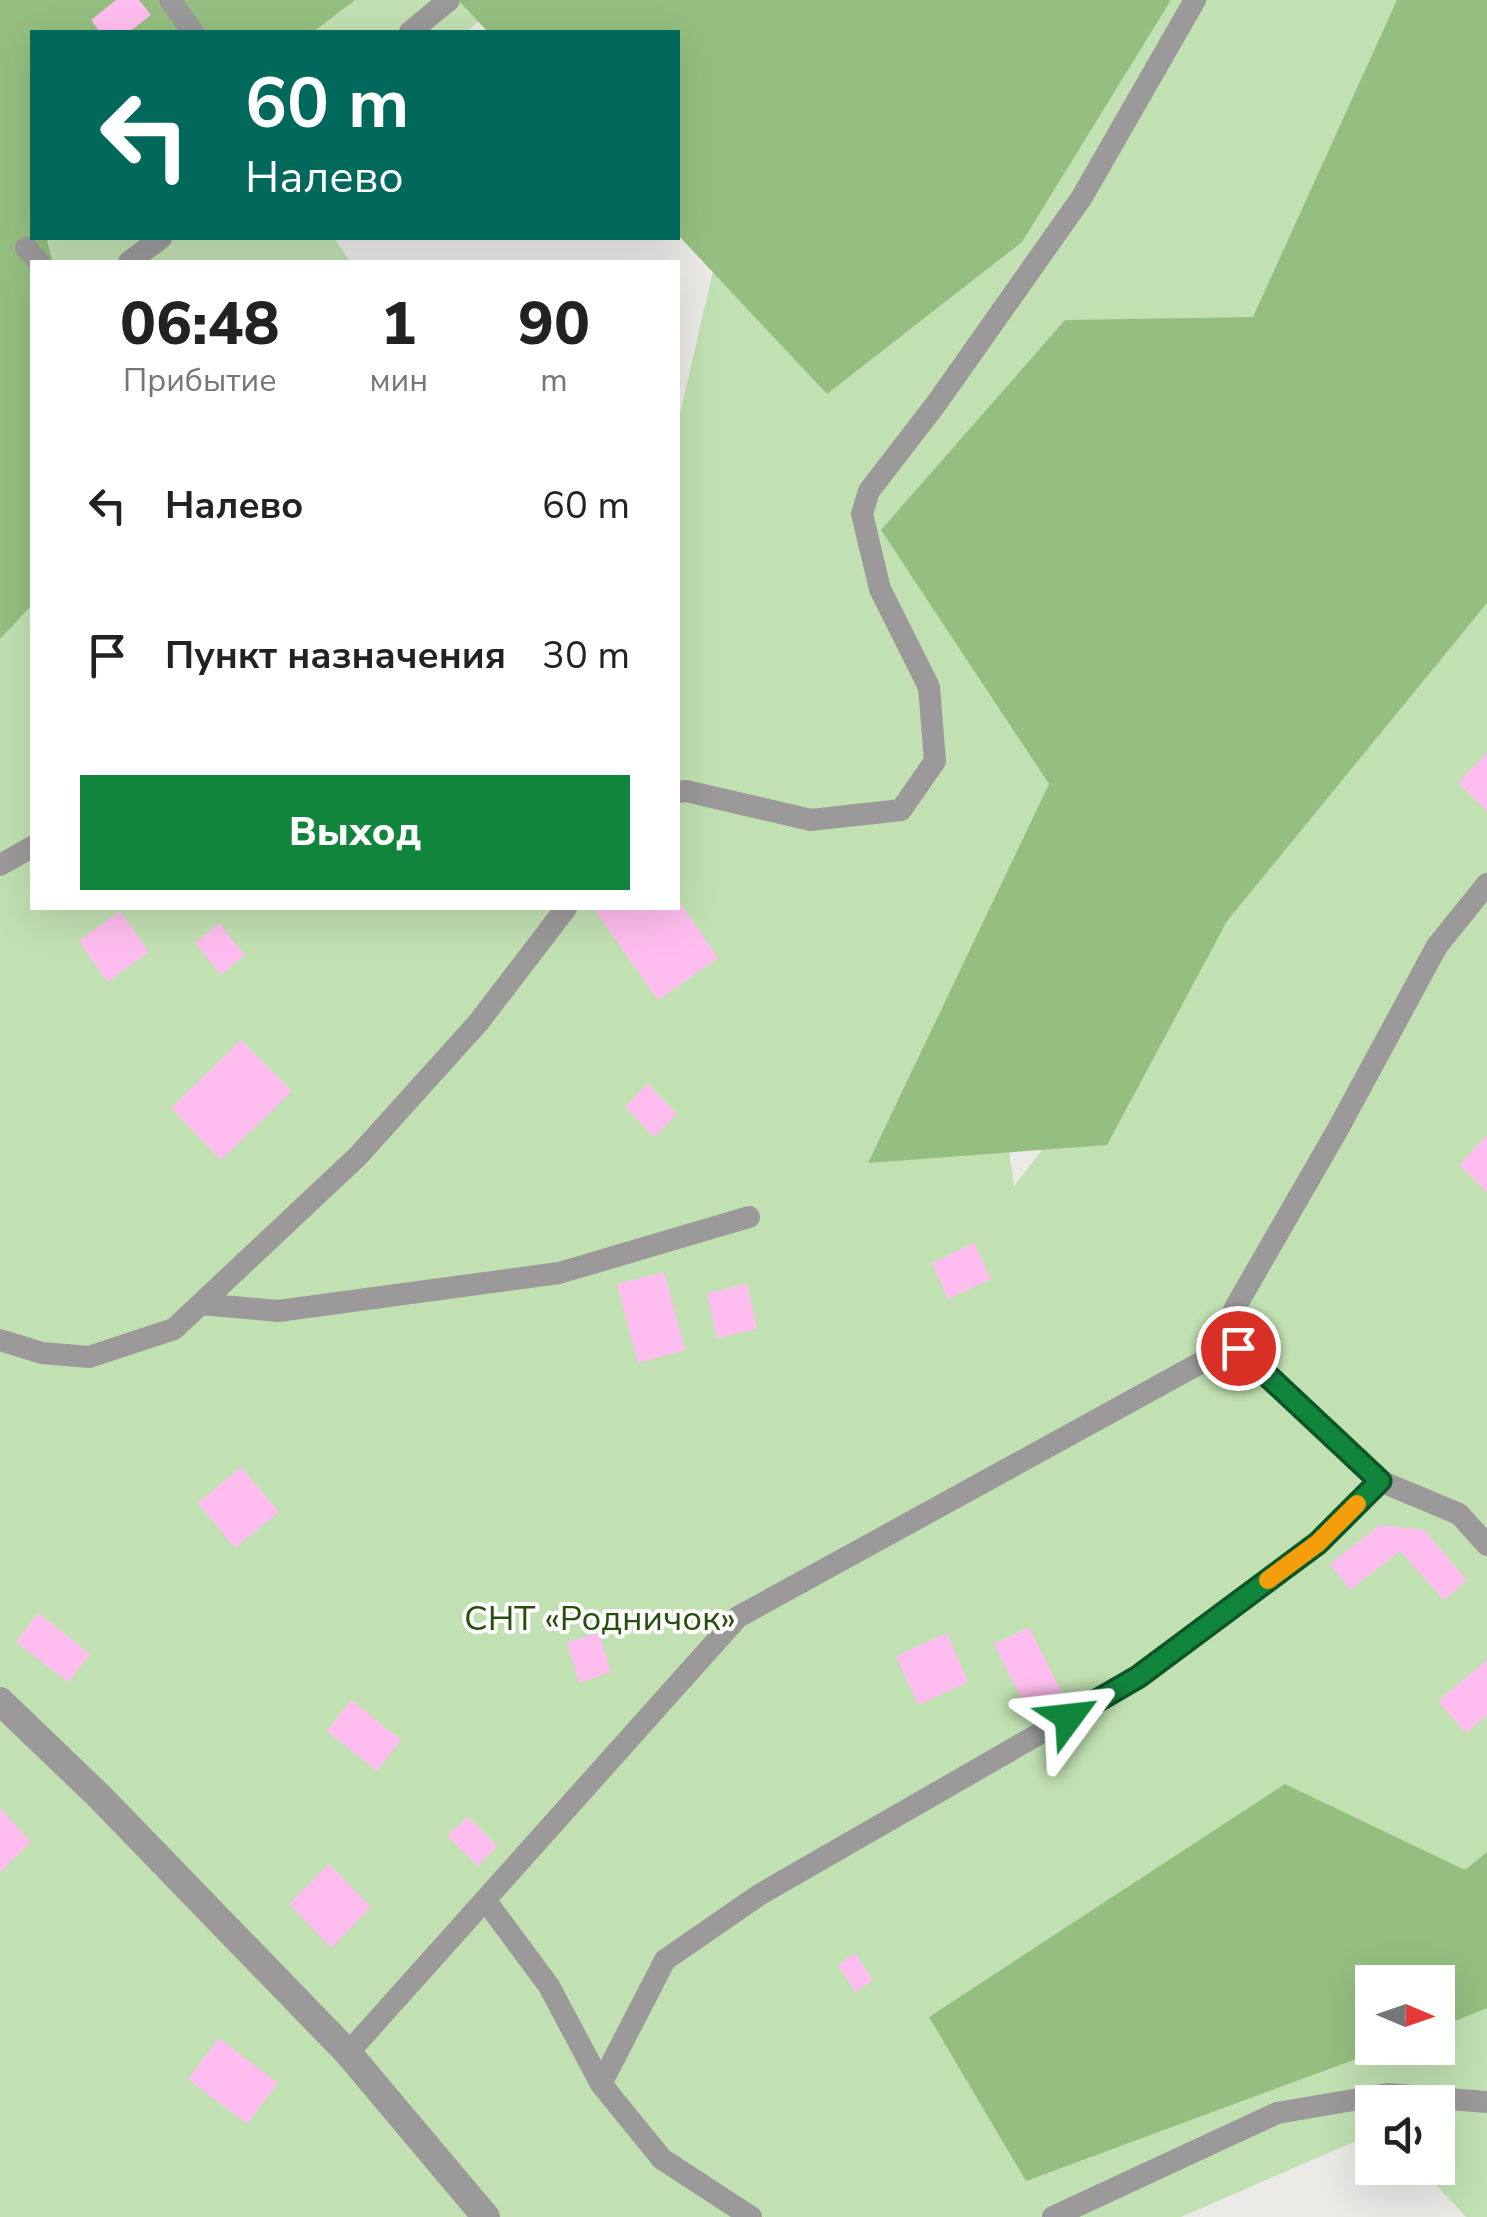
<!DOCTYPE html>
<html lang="ru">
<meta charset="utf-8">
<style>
body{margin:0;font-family:"Nunito Sans",sans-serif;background:#f6f6f6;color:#222;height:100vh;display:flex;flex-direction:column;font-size:38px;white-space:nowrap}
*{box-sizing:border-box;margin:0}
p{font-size:32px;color:#767676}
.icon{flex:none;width:55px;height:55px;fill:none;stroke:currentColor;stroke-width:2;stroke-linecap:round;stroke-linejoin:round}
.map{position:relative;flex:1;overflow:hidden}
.sheet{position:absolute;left:30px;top:260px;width:650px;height:650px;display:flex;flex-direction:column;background:#fff;border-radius:0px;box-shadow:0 10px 40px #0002}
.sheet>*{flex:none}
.top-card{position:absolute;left:30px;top:30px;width:650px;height:210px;border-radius:0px;box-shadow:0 10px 40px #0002;background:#00695c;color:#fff;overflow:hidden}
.needle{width:65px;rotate:92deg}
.controls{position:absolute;left:1355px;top:1965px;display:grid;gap:20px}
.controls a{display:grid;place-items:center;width:100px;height:100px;border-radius:0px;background:#fff;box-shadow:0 10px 40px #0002;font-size:50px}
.pin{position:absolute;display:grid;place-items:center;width:85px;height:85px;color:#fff;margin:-42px;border:5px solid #fff;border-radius:50%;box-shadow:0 2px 10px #0007}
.me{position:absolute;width:110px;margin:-55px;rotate:60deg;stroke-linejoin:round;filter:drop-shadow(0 0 8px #0008)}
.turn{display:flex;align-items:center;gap:35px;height:210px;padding:0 50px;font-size:45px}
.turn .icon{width:130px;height:130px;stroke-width:2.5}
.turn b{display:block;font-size:70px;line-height:85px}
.eta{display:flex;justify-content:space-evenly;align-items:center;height:170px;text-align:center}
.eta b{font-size:60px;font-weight:800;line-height:70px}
.cta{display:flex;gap:20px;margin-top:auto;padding:20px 50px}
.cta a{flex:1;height:115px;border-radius:0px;background:#12853d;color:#fff;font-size:40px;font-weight:800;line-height:115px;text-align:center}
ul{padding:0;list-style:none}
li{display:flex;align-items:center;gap:30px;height:150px;padding:0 50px}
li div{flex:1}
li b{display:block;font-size:38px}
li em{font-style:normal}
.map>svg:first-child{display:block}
.green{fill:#c1e1b2;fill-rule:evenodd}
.forest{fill:#95bf80}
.building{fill:#febdee}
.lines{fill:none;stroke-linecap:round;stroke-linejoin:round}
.service{stroke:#9b9999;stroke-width:22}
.minor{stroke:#9b9999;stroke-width:28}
.route-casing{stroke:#0c5628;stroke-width:25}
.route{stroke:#12853d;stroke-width:18}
.slow{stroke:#f59e0b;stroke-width:18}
.labels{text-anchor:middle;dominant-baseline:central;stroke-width:8;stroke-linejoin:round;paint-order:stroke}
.park-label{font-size:35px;fill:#274e0c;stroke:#fff}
</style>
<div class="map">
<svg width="1487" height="2217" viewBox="0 0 1487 2217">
<rect width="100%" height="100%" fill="#ebeae7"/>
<path class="green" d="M 0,0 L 505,0 L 466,32 L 32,32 L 32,238 L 334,238 L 351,262 L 32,262 Z
M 869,0 L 1487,0 L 990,1012 L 1014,1186 L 1487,578 L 1487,2217 L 1466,2217 L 1420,2168 L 1438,2168 L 1438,2102 L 1372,2102 L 1372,2134 L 1181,2217 L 0,2217 L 0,581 L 32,550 L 32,908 L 678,908 L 678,422 L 720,241 ZM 1372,1982 L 1438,1982 L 1438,2048 L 1372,2048 Z"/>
<path class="forest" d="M 0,0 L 355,0 L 313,32 L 32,32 L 32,238 L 51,238 L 47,241 L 53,262 L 32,262 L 32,605 L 0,639 Z
M 458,0 L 1171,0 L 1022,242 L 827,394 L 678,235 L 678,32 L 488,32 Z
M 1397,0 L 1487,0 L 1487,603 L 1227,921 L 1107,1145 L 868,1163 L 1049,784 L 881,530 L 1065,320 L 1253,317 Z
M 1285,1784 L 1465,1870 L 1487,1852 L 1487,2008 L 1438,2028 L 1438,1982 L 1372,1982 L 1372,2048 L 1386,2048 L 1026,2181 L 929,2017 Z"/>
<path class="building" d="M 116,0 L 139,0 L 151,15 L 129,32 L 100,32 L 91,20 Z
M 1487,752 L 1487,811 L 1458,783 Z
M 678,900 L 718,958 L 658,1000 L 593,908 L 678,908 Z
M 120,911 L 149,952 L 107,982 L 79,941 Z
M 219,923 L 245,955 L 221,975 L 195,943 Z
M 241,1040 L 292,1091 L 221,1160 L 171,1108 Z
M 647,1084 L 677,1114 L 654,1137 L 625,1107 Z
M 1487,1135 L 1487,1192 L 1459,1165 Z
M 974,1243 L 991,1279 L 948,1299 L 932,1263 Z
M 664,1272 L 685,1350 L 638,1363 L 617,1284 Z
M 747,1284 L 757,1329 L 717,1338 L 707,1293 Z
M 241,1467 L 279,1512 L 235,1548 L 198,1503 Z
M 1380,1525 L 1424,1530 L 1467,1580 L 1444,1600 L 1400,1551 L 1350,1590 L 1330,1564 Z
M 38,1613 L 90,1654 L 68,1682 L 16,1642 Z
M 1029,1627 L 1063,1695 L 1028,1712 L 994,1644 Z
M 599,1633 L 611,1672 L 579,1683 L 567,1642 Z
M 947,1633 L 968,1682 L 918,1705 L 896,1656 Z
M 1487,1660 L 1487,1715 L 1466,1733 L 1438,1701 Z
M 351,1700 L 401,1740 L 377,1771 L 327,1731 Z
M 0,1808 L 31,1842 L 0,1872 Z
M 468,1817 L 497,1846 L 478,1866 L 447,1836 Z
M 329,1864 L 371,1907 L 331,1948 L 289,1904 Z
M 855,1953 L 873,1980 L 855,1992 L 838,1965 Z
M 219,2038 L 278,2083 L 247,2124 L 188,2079 Z"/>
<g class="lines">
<path class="service" d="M 170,0 L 193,32
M 410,32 L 449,0
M 26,248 L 39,262
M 129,262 L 161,238
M 678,792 L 686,791 L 811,820 L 901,810 L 935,761 L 929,687 L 880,589 L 862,514 L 869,491 L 936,404 L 1082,197 L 1195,0
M 0,865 L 32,847
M 201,1304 L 278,1311 L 559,1273 L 749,1217
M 0,1340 L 42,1353 L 89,1357 L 174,1329 L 358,1156 L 478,1023 L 566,908
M 1213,1356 L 1236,1306 L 1338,1129 L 1437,946 L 1487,884
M 486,1901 L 549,1986 L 601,2084 L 662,2159 L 751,2217
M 348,2053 L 738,1617 L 1213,1356 L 1238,1348 L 1380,1481 L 1459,1514 L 1487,1545
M 601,2084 L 665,1960 L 759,1895 L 1138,1677 L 1318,1543 L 1380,1481
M 1053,2217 L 1277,2113 L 1388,2094 L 1487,2102"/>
<path class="minor" d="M 0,1701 L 100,1797 L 348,2053 L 486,2217"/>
</g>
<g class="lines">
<g class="route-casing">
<path id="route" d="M 1069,1717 L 1138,1677 L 1318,1543 L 1380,1481 L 1238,1348"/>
</g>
<use href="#route" class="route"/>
<path class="slow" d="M 1268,1580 L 1318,1543 L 1357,1504"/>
</g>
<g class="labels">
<g class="park-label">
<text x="600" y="1618">СНТ «Родничок»</text>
</g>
</g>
</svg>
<div class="controls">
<a><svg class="needle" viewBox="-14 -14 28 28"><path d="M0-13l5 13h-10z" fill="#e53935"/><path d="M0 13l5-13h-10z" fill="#767676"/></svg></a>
<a><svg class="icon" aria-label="sound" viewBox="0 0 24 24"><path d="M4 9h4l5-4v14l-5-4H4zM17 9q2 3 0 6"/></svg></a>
</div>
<div class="pin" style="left:1238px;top:1348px;background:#d93025"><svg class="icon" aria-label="arrive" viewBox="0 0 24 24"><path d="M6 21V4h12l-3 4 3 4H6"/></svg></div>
<svg class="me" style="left:1069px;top:1717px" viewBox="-20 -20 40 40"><path d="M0-17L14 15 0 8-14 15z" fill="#12853d" stroke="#fff" stroke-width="4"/></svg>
<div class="top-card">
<div class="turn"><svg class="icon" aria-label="left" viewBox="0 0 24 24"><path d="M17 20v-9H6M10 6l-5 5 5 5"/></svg><div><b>60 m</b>Налево</div></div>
</div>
<section class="sheet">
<div class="eta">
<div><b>06:48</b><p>Прибытие</p></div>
<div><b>1</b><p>мин</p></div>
<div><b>90</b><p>m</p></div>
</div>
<ul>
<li><svg class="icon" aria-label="left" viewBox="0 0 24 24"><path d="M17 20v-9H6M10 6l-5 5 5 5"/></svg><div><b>Налево</b></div><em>60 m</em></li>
<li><svg class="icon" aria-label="arrive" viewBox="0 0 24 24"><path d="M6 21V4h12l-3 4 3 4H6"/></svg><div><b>Пункт назначения</b></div><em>30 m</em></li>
</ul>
<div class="cta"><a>Выход</a></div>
</section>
</div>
